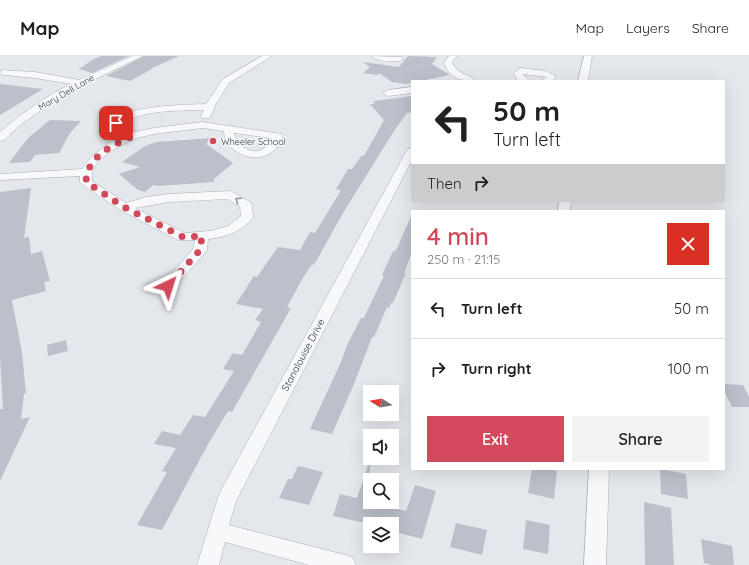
<!DOCTYPE html>
<meta charset="utf-8">
<style>
body{margin:0;font-family:Quicksand,sans-serif;background:#f2f2f2;color:#202124;height:100vh;display:flex;flex-direction:column;font-size:15px;white-space:nowrap}
*{box-sizing:border-box;margin:0}
p{font-size:13px;color:#757577}
.icon{flex:none;width:22px;height:22px;fill:none;stroke:currentColor;stroke-width:2;stroke-linecap:round;stroke-linejoin:round}
.map{position:relative;flex:1;overflow:hidden}
.panel{position:absolute;left:411px;top:154px;width:314px;height:260px;display:flex;flex-direction:column;background:#fff;border-radius:0px;box-shadow:0 4px 16px #0002}
.panel>*{flex:none}
.banner{position:absolute;left:411px;top:24px;width:314px;height:122px;border-radius:0px;box-shadow:0 4px 16px #0002;background:#fff;color:#202124;overflow:hidden}
.needle{width:26px;rotate:281deg}
.controls{position:absolute;left:363px;top:329px;display:grid;gap:8px}
.controls a{display:grid;place-items:center;width:36px;height:36px;border-radius:0px;background:#fff;box-shadow:0 4px 16px #0002;font-size:20px}
.pin{position:absolute;display:grid;place-items:center;width:34px;height:34px;color:#fff;margin:-17px;border-radius:8px;box-shadow:0 2px 6px #0006}
.me{position:absolute;width:44px;margin:-22px;rotate:41deg;stroke-linejoin:round;filter:drop-shadow(0 0 3px #0008)}
.turn{display:flex;align-items:center;gap:14px;height:84px;padding:0 16px;font-size:18px}
.turn .icon{width:52px;height:52px;stroke-width:2.5}
.turn b{display:block;font-size:28px;line-height:34px}
.then{display:flex;align-items:center;height:38px;padding:0 16px;background:#0003;gap:8px;font-size:15px}
.round{display:grid;place-items:center;flex:none;width:42px;height:42px;border-radius:0px;background:#f2f2f2}
.headline{display:flex;align-items:center;justify-content:space-between;height:68px;padding:0 16px}
h1{font-size:24px;font-weight:600;line-height:30px;color:#d1495b}
.cta{display:flex;gap:8px;margin-top:auto;padding:8px 16px}
.cta a{flex:1;height:46px;border-radius:0px;background:#d1495b;color:#fff;font-size:16px;font-weight:600;line-height:46px;text-align:center}
.cta a+a{background:#f2f2f2;color:#202124}
ul{padding:0;list-style:none}
li{display:flex;align-items:center;gap:12px;height:60px;padding:0 16px;border-top:1px solid #e0e0e0}
li div{flex:1}
li b{display:block;font-size:15px}
li em{font-style:normal}
header{display:flex;align-items:center;gap:24px;box-sizing:border-box;height:56px;padding:0 20px;background:#fff;border-bottom:1px solid #e0e0e0}
header strong{font-size:19px}
nav{display:flex;gap:22px;margin-inline-start:auto;font-size:14px}
.map>svg:first-child{display:block}
.building{fill:#bbc0ca}
.lines{fill:none;stroke-linecap:round;stroke-linejoin:round}
.minor-casing{stroke:#a9aeb7;stroke-width:1}
.minor{fill:#f7f8fa;fill-rule:evenodd}
.oneway{stroke:#9196a0}
.route{stroke:#d1495b;stroke-width:7;stroke-dasharray:0 12.6}
.poi-dot{fill:#d1495b;stroke:#f4f6f9;stroke-width:1.5}
.labels{text-anchor:middle;dominant-baseline:central;stroke-width:3;stroke-linejoin:round;paint-order:stroke}
.far-street-label{font-size:9px;fill:#2b3445;stroke:#f4f6f9}
.far-poi-label{font-size:9px;fill:#2b3445;stroke:#f4f6f9;text-anchor:start}
.street-label{font-size:10px;fill:#2b3445;stroke:#f4f6f9}
</style>
<header>
<strong>Map</strong>
<nav><a>Map</a><a>Layers</a><a>Share</a></nav>
</header>
<div class="map">
<svg width="749" height="509" viewBox="0 0 749 509">
<rect width="100%" height="100%" fill="#e4e7ec"/>
<path class="building" d="M 101,0 L 128,0 L 92,17 L 79,13 L 94,3 Z
M 144,0 L 179,0 L 150,13 L 152,13 L 130,25 L 106,20 Z
M 408,0 L 437,1 L 432,8 L 450,19 L 420,25 L 412,25 L 412,27 L 406,28 L 392,26 L 379,17 L 378,19 L 363,17 L 370,11 L 363,6 L 399,11 Z
M 0,28 L 43,33 L 0,59 Z
M 412,40 L 412,56 L 407,57 L 394,75 L 343,157 L 314,209 L 312,208 L 301,225 L 287,251 L 291,252 L 232,356 L 228,355 L 207,390 L 162,474 L 137,469 L 167,416 L 162,415 L 176,392 L 154,388 L 162,375 L 180,379 L 193,359 L 205,361 L 234,315 L 223,313 L 233,297 L 242,299 L 261,266 L 255,264 L 263,253 L 236,248 L 254,220 L 257,221 L 278,191 L 300,194 L 310,176 L 315,177 L 340,136 L 341,134 L 336,133 L 348,113 L 352,113 L 362,99 L 364,100 L 384,64 L 370,48 L 375,48 L 373,46 L 375,45 Z
M 50,64 L 81,65 L 70,77 L 59,97 L 35,99 L 30,106 L 9,107 L 28,82 Z
M 212,82 L 206,88 L 233,107 L 214,123 L 214,126 L 159,130 L 153,129 L 145,136 L 138,134 L 119,118 L 140,111 L 122,106 L 145,90 L 156,86 Z
M 31,132 L 24,182 L 29,181 L 31,198 L 42,195 L 50,225 L 44,226 L 46,235 L 12,244 L 22,297 L 26,337 L 24,338 L 21,363 L 30,361 L 0,425 L 0,353 L 3,353 L 0,301 L 0,136 Z
M 412,158 L 412,196 L 404,217 L 406,217 L 393,247 L 391,247 L 389,252 L 387,251 L 374,281 L 372,281 L 354,328 L 332,378 L 310,373 L 340,308 L 348,287 L 361,262 L 364,262 L 380,228 L 384,220 L 382,219 L 393,195 L 395,195 L 397,192 Z
M 66,284 L 68,295 L 48,300 L 47,289 Z
M 724,328 L 743,329 L 749,341 L 749,351 L 732,351 L 724,335 Z
M 368,409 L 370,409 L 370,446 L 406,455 L 415,429 L 436,435 L 422,483 L 392,475 L 392,468 L 370,468 L 333,460 L 340,438 L 357,442 Z
M 298,410 L 323,416 L 309,449 L 279,442 L 288,423 L 292,423 Z
M 532,413 L 549,413 L 557,415 L 554,443 L 528,437 Z
M 660,413 L 686,418 L 688,443 L 661,438 Z
M 644,446 L 671,452 L 674,509 L 645,509 Z
M 526,464 L 550,469 L 548,498 L 523,493 Z
M 456,467 L 487,474 L 482,499 L 450,491 Z
M 701,483 L 732,490 L 734,509 L 711,509 L 704,507 Z"/>
<g class="lines">
<g class="minor-casing">
<path id="minor" d="M 132,0 L 143,0 L 87,27 L 51,47 L 19,70 L 4,84 L 0,85 L 0,76 C 22,57 45,41 71,28 L 35,22 L 4,19 L 0,17 L 1,14 L 35,16 L 79,24 Z
M 262,0 L 272,0 L 229,27 L 216,48 L 210,62 L 202,62 L 201,60 L 204,54 C 178,55 146,53 123,67 L 135,76 L 154,72 L 202,66 L 282,78 L 283,80 C 280,87 275,96 267,99 C 250,107 224,94 224,75 L 202,72 L 154,78 L 137,82 L 119,90 L 98,105 L 92,116 L 92,125 L 126,147 L 146,141 L 169,138 L 230,135 L 250,146 L 252,149 L 253,161 C 243,175 225,182 208,183 L 207,194 L 205,197 L 173,233 L 168,234 L 163,233 L 161,230 L 193,193 L 195,184 L 178,184 L 120,154 L 82,128 L 80,126 L 80,120 L 0,124 L 0,118 L 82,113 C 93,96 108,87 126,79 L 112,69 L 111,67 C 125,49 184,49 206,48 L 223,23 ZM 234,77 L 272,82 C 269,87 266,92 261,94 C 250,99 236,88 234,77 ZM 228,143 L 240,151 L 241,160 L 228,170 L 210,175 L 185,177 L 135,152 L 169,146 Z
M 372,0 L 402,1 L 403,3 C 398,8 377,5 372,0 Z
M 449,0 L 457,0 L 452,6 C 457,19 468,17 476,25 C 460,25 449,22 444,6 Z
M 584,0 L 592,0 L 588,25 L 578,25 Z
M 521,12 L 546,15 L 556,20 L 553,25 L 539,25 L 547,21 L 523,18 L 529,25 L 518,25 L 514,18 L 518,13 Z
M 412,31 L 412,37 L 388,40 L 383,37 L 388,34 Z
M 412,91 L 412,104 L 236,445 L 229,469 L 345,499 L 353,502 L 356,509 L 309,509 L 225,486 L 219,509 L 197,509 L 219,438 L 407,94 Z
M 559,145 L 571,145 L 570,155 L 558,155 Z
M 589,413 L 609,413 L 606,509 L 584,509 Z"/>
</g>
<use href="#minor" class="minor"/>
</g>
<defs><path id="oneway-chevron" d="M-2-3.5L2.5 0L-2 3.5" fill="none" stroke-width="1.6" stroke-linecap="round" stroke-linejoin="round"/></defs>
<use class="oneway" href="#oneway-chevron" transform="translate(238 144) rotate(-146)"/>
<g class="lines">
<path class="route" d="M 116,67 L 133,80 C 112,90 87,100 86,126 L 124,151 L 183,181 L 202,180 L 200,194 L 168,230"/>
</g>
<circle class="poi-dot" cx="213" cy="85" r="4"/>
<g class="labels">
<g class="far-street-label">
<text transform="translate(66 36) rotate(-30)">Mary Dell Lane</text>
</g>
<g class="far-poi-label">
<text x="221" y="85">Wheeler School</text>
</g>
<g class="street-label">
<text transform="translate(303 299) rotate(-62)">Stanalouise Drive</text>
</g>
</g>
</svg>
<div class="controls">
<a><svg class="needle" viewBox="-14 -14 28 28"><path d="M0-13l5 13h-10z" fill="#e53935"/><path d="M0 13l5-13h-10z" fill="#757577"/></svg></a>
<a><svg class="icon" aria-label="sound" viewBox="0 0 24 24"><path d="M4 9h4l5-4v14l-5-4H4zM17 9q2 3 0 6"/></svg></a>
<a><svg class="icon" aria-label="search" viewBox="0 0 24 24"><circle cx="10" cy="10" r="6"/><path d="M15 15l6 6"/></svg></a>
<a><svg class="icon" aria-label="layers" viewBox="0 0 24 24"><path d="M12 4l9 5-9 5-9-5zM3 14l9 5 9-5"/></svg></a>
</div>
<div class="pin" style="left:116px;top:67px;background:#d93025"><svg class="icon" aria-label="arrive" viewBox="0 0 24 24"><path d="M6 21V4h12l-3 4 3 4H6"/></svg></div>
<svg class="me" style="left:168px;top:230px" viewBox="-20 -20 40 40"><path d="M0-17L14 15 0 8-14 15z" fill="#d1495b" stroke="#fff" stroke-width="4"/></svg>
<div class="banner">
<div class="turn"><svg class="icon" aria-label="left" viewBox="0 0 24 24"><path d="M17 20v-9H6M10 6l-5 5 5 5"/></svg><div><b>50 m</b>Turn left</div></div>
<div class="then">Then<svg class="icon" aria-label="right" viewBox="0 0 24 24"><path d="M7 20v-9h11M14 6l5 5-5 5"/></svg></div>
</div>
<section class="panel">
<div class="headline"><div><h1>4 min</h1><p>250 m · 21:15</p></div><a class="round" style="background:#d93025;color:#fff"><svg class="icon" aria-label="close" viewBox="0 0 24 24"><path d="M6 6l12 12M18 6L6 18"/></svg></a></div>
<ul>
<li><svg class="icon" aria-label="left" viewBox="0 0 24 24"><path d="M17 20v-9H6M10 6l-5 5 5 5"/></svg><div><b>Turn left</b></div><em>50 m</em></li>
<li><svg class="icon" aria-label="right" viewBox="0 0 24 24"><path d="M7 20v-9h11M14 6l5 5-5 5"/></svg><div><b>Turn right</b></div><em>100 m</em></li>
</ul>
<div class="cta"><a>Exit</a><a>Share</a></div>
</section>
</div>
